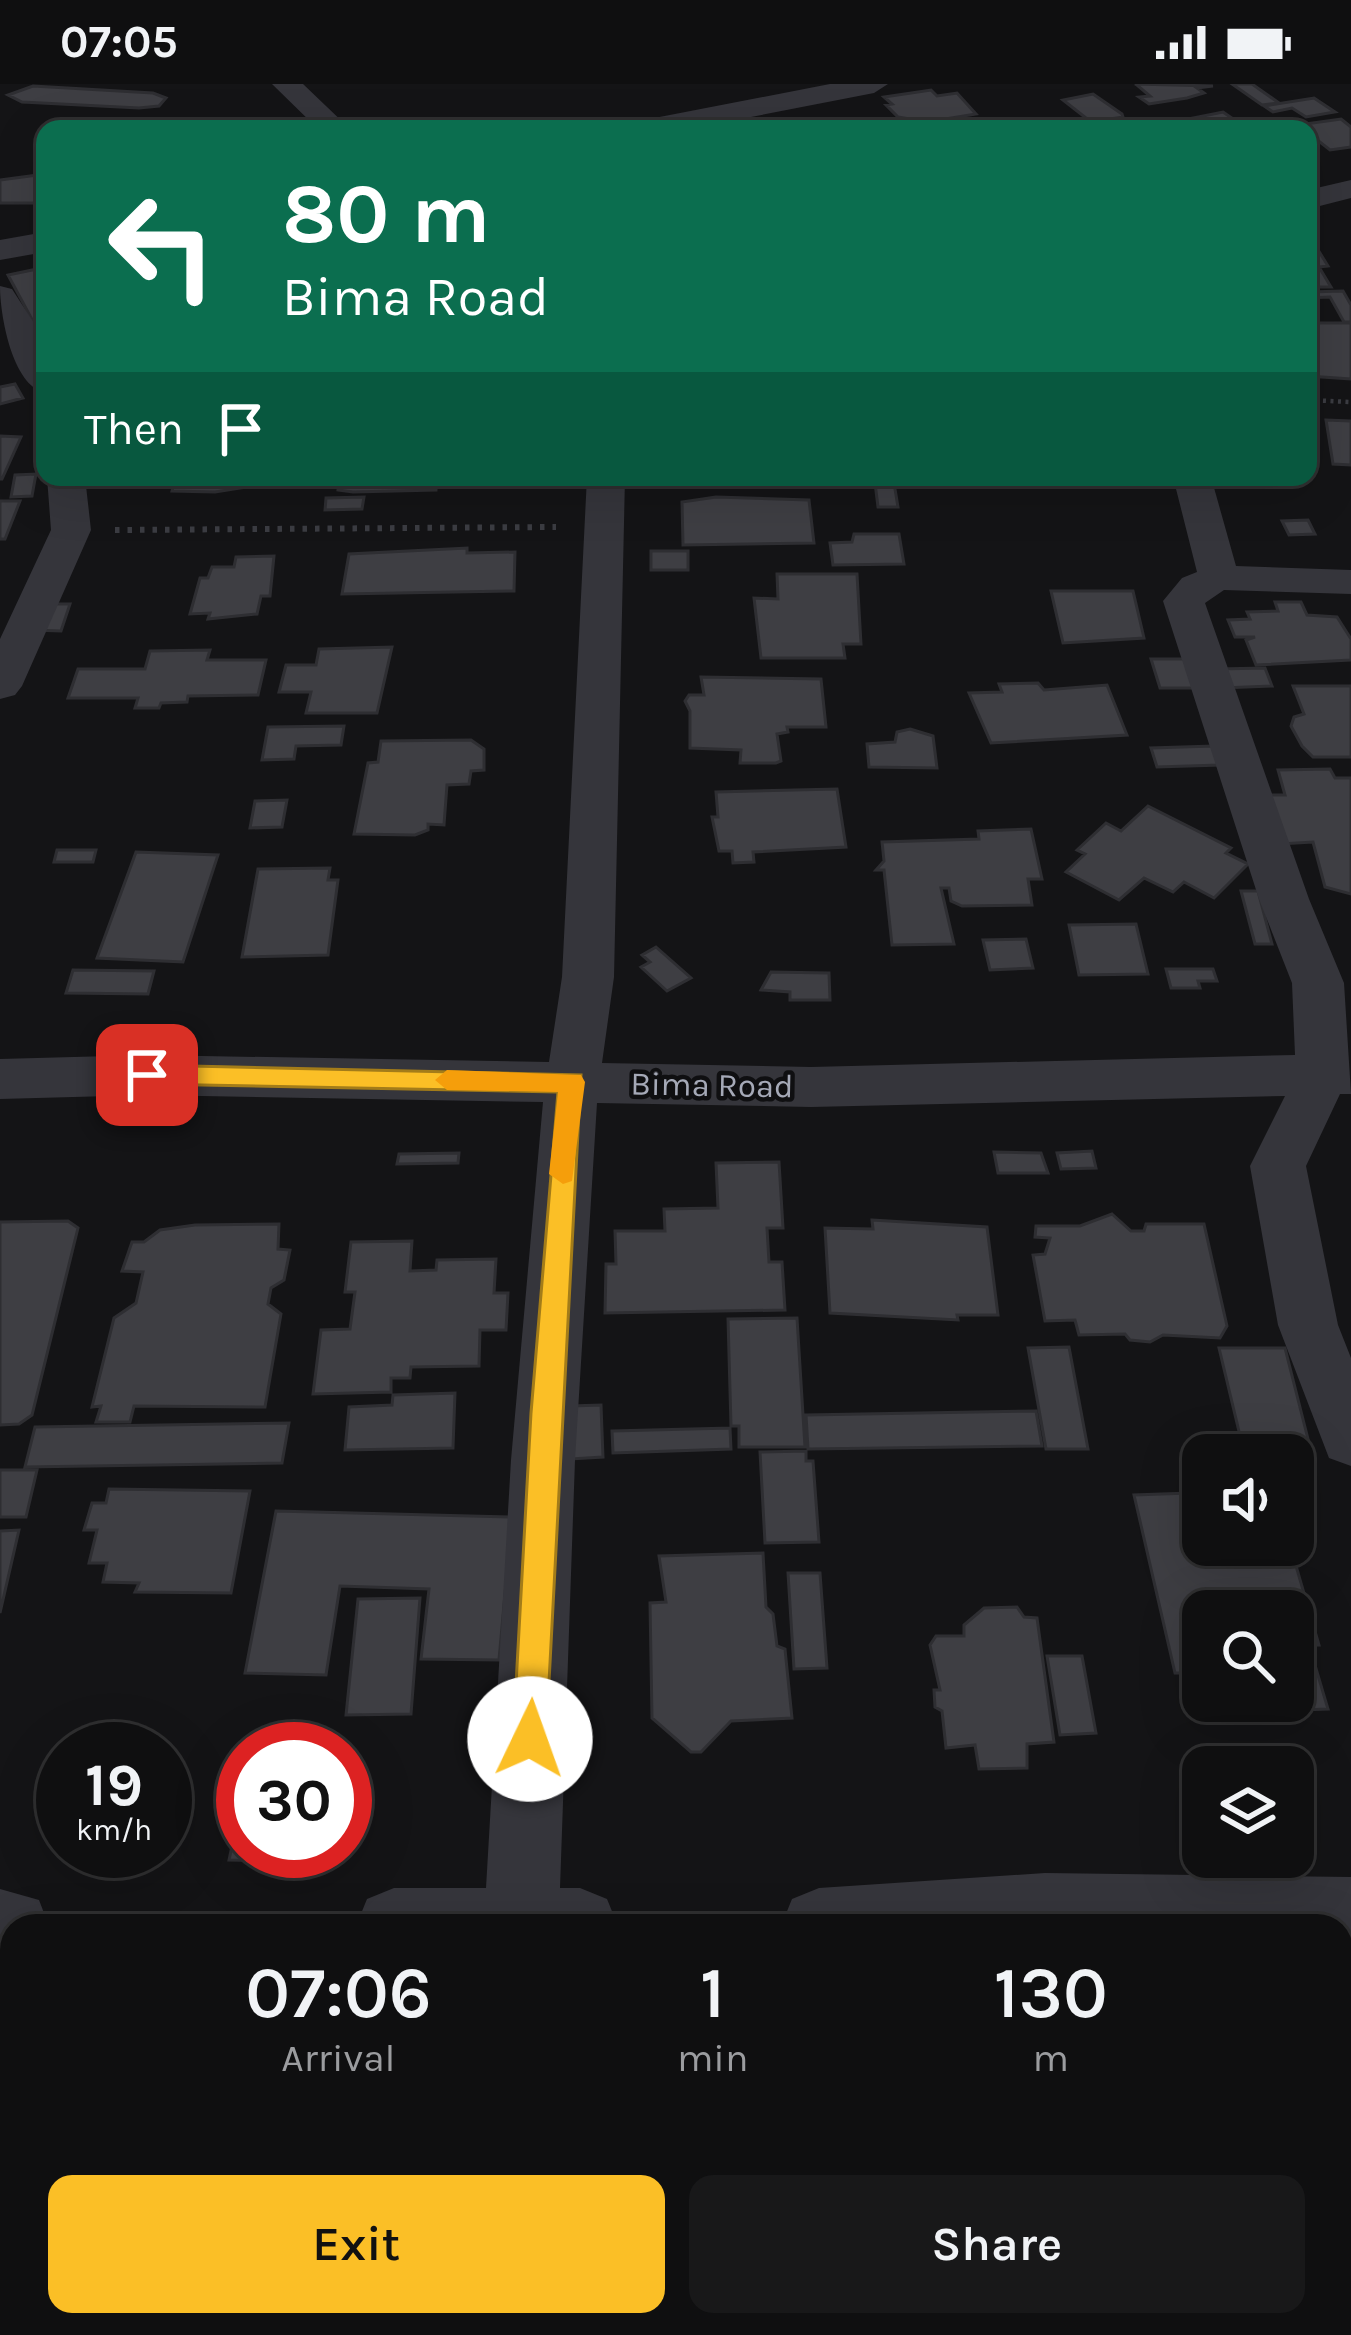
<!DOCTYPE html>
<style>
body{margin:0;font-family:Karla,sans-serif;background:#181819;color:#f1f3f6;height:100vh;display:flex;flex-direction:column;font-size:45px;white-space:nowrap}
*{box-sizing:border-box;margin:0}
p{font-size:39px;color:#9b9c9f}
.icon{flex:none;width:66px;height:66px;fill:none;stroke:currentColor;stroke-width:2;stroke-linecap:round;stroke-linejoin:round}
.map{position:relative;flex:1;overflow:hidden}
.details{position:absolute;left:0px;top:1830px;width:1353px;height:423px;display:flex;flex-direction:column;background:#0f0f10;border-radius:36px 36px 0 0;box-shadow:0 12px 48px #0002,0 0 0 3px #2f2f30}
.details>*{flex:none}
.banner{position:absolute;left:36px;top:36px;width:1281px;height:366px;border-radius:24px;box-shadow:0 12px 48px #0002,0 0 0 3px #2f2f30;background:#0b6e4f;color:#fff;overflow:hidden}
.tools{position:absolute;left:1182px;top:1350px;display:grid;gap:24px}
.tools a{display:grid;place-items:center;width:132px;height:132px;border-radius:24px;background:#0f0f10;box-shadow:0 12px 48px #0002,0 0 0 3px #2f2f30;font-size:60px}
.speed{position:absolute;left:36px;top:1638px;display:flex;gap:24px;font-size:60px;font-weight:700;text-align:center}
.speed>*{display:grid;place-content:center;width:156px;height:156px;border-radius:50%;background:#0f0f10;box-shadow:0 12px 48px #0002,0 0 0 3px #2f2f30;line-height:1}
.speed small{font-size:30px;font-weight:400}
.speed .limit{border:18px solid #d22;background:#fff;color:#111}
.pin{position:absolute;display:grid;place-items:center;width:102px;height:102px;color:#fff;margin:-51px;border-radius:24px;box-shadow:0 6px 18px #0006}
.me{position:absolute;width:132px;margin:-66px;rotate:3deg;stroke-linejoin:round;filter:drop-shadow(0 0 9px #0008)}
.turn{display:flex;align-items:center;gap:42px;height:252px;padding:0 48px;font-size:54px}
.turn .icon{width:156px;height:156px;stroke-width:2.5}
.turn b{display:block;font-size:84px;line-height:102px}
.then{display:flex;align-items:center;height:114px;padding:0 48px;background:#0003;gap:24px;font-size:45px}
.eta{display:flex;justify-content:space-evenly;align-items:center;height:204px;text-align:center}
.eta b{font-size:72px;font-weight:600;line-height:84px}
.button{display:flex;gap:24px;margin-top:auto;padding:24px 48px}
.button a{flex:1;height:138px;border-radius:24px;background:#fbbf26;color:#111;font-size:48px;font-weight:600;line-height:138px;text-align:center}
.button a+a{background:#181819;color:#f1f3f6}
.status{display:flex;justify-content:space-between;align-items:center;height:84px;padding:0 60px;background:#0f0f10;direction:ltr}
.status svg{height:33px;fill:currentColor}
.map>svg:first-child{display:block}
.building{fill:#3e3e43;stroke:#2e2e32;stroke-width:3}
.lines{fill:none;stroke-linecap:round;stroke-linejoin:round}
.path-far2{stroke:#3b3c42;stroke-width:4.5;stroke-dasharray:3 4.5;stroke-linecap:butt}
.path-far1{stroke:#3b3c42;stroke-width:6;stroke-dasharray:4.5 8;stroke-linecap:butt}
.path{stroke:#3b3c42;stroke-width:10;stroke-dasharray:8 12;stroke-linecap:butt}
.minor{fill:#35353b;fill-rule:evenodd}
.route{fill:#fbbf26;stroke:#a37c19;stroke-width:3}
.slow{fill:#f59e0b}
.labels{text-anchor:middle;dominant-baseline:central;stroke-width:9;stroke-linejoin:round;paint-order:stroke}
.street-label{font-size:33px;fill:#a5a9b7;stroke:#0f0f11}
</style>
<div class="status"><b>07:05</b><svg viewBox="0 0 49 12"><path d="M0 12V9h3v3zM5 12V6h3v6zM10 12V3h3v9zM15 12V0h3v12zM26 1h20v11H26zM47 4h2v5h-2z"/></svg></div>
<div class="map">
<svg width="1351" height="2251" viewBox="0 0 1351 2251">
<rect width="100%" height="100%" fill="#141416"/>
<path class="building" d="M 1232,0 L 1252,0 L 1279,19 L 1262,21 Z
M 1137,1 L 1135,0 L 1213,2 L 1197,4 L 1204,9 L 1187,14 L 1149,20 L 1139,13 L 1150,12 Z
M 33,2 L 153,9 L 166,14 L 159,22 L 139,24 L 22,18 L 8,11 Z
M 931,6 L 937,12 L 957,9 L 976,30 L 927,38 L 898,33 L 886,21 L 892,20 L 884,13 Z
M 1093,10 L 1122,30 L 1123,33 L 1091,38 L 1063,16 Z
M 1314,14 L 1335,28 L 1306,33 L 1292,24 L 1273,28 L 1264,22 Z
M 1223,28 L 1242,41 L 1184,45 L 1173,38 Z
M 1341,35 L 1351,43 L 1351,63 L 1330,66 L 1298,41 Z
M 45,90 L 45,119 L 0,119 L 0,96 Z
M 1308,161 L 1315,161 L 1328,182 L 1319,183 L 1331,203 L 1308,203 Z
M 37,185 L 45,199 L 45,242 L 36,243 L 8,191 Z
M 1343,207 L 1351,221 L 1351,238 L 1344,238 L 1330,213 L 1308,214 L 1308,208 Z
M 1308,239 L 1351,239 L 1351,295 L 1308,292 Z
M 15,300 L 23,314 L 0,320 L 0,303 Z
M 1326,336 L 1351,337 L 1351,381 L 1333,380 Z
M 0,352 L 21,353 L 2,395 L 0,395 Z
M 36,390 L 32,412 L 11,413 L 15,391 Z
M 141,393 L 266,393 L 265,400 L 215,408 L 172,407 L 175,395 Z
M 340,393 L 437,393 L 436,406 L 353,408 L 338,406 Z
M 875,399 L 894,399 L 898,423 L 878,423 Z
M 364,413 L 362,425 L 325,426 L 326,414 Z
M 716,413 L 809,416 L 814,459 L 683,461 L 682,418 Z
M 0,417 L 20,417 L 5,455 L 0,455 Z
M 1308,436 L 1315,450 L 1289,451 L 1282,437 Z
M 854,450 L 899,450 L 904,480 L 833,481 L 830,459 L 852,458 Z
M 467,464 L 467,469 L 515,468 L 514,507 L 342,510 L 349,470 Z
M 651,467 L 688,467 L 688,486 L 651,486 Z
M 274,472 L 270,512 L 261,512 L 257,530 L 208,535 L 210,529 L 190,530 L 200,494 L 208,494 L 212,483 L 234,483 L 236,473 Z
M 777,490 L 857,490 L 861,560 L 843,560 L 845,574 L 761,574 L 754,514 L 778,515 Z
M 1051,507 L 1133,507 L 1144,554 L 1063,559 Z
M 1275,518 L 1301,518 L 1307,531 L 1337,533 L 1351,555 L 1351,576 L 1256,581 L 1246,556 L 1255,553 L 1235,553 L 1228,536 L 1250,535 L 1247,528 L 1278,527 Z
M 42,520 L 70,520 L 61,547 L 32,546 Z
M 392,563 L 377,629 L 306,629 L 311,608 L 279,608 L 286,581 L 316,581 L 319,565 Z
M 210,566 L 207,576 L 266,576 L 258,611 L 188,612 L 187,618 L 161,619 L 159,624 L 135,624 L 138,614 L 68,614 L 78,585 L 145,585 L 150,567 Z
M 1151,575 L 1189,575 L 1200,604 L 1160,604 Z
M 1265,584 L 1272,602 L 1222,604 L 1218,585 Z
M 701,593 L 821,595 L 826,643 L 787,643 L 788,648 L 777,650 L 781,677 L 776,679 L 740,679 L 741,666 L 690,664 L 690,627 L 685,617 L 689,611 L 704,611 Z
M 1038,599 L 1044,606 L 1107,601 L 1127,651 L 991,659 L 969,609 L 1002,608 L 999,600 Z
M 1293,602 L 1351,602 L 1351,673 L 1313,673 L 1302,662 L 1291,642 L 1294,633 L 1304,630 Z
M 344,642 L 341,661 L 296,662 L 294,675 L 262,676 L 268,643 Z
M 910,645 L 933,652 L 937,684 L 869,683 L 867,660 L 895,658 L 897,648 Z
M 471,656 L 484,665 L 484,686 L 471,687 L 469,700 L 447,701 L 444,741 L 428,740 L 428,746 L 415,751 L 354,750 L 368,679 L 378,678 L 381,657 Z
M 1213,662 L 1220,681 L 1157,683 L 1151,664 Z
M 1330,685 L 1335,694 L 1351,694 L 1351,810 L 1325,803 L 1313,758 L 1280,760 L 1259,711 L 1285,711 L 1278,686 Z
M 837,705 L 846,763 L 753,768 L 754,778 L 733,779 L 732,767 L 719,767 L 712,733 L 718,733 L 716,708 Z
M 287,716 L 282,743 L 250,744 L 255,717 Z
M 1148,722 L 1231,764 L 1226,769 L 1248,780 L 1214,814 L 1184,798 L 1173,808 L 1144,794 L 1119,816 L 1066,788 L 1085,770 L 1077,766 L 1106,739 L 1121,747 Z
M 1031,745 L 1042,795 L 1028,795 L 1032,821 L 962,822 L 951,817 L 949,804 L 941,804 L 954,860 L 892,861 L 884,786 L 876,786 L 884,777 L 882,758 L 979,755 L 978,747 Z
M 57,766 L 96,766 L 93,778 L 54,778 Z
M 136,768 L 218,771 L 183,878 L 97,874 Z
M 330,784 L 328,796 L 338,796 L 328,871 L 242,873 L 258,785 Z
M 1241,807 L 1258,807 L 1272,860 L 1255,860 Z
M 1136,840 L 1148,890 L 1079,891 L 1069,841 Z
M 1026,855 L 1033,884 L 990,886 L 983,856 Z
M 656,863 L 691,894 L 667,907 L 641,883 L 650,878 L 642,871 Z
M 1166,885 L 1213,885 L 1217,897 L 1198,897 L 1200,904 L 1171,904 Z
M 73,886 L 154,887 L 148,910 L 66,909 Z
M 771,888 L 829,889 L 830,916 L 790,916 L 790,908 L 761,906 Z
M 1092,1067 L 1096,1084 L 1061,1085 L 1057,1069 Z
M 994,1068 L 1041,1069 L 1048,1089 L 998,1089 Z
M 459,1069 L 458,1079 L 397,1080 L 399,1070 Z
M 779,1078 L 783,1144 L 767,1144 L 769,1178 L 782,1178 L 785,1226 L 605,1229 L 606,1180 L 616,1180 L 615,1147 L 665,1147 L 664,1125 L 718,1124 L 716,1079 Z
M 1112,1130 L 1131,1147 L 1144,1147 L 1146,1140 L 1204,1140 L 1227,1242 L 1220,1254 L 1163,1251 L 1150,1258 L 1130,1256 L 1125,1250 L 1079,1251 L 1075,1236 L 1045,1237 L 1033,1171 L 1045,1170 L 1050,1154 L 1035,1153 L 1036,1142 L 1080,1142 Z
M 872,1136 L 987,1143 L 998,1231 L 957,1231 L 958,1236 L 830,1229 L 825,1144 L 873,1145 Z
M 68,1137 L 78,1144 L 32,1331 L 19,1340 L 0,1341 L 0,1138 Z
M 279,1140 L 278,1165 L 290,1166 L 284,1196 L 271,1204 L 268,1220 L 281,1230 L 265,1323 L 134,1322 L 130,1338 L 96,1338 L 101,1322 L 92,1323 L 114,1234 L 136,1219 L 143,1188 L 122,1187 L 132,1158 L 144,1158 L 160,1146 L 195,1141 Z
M 412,1157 L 410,1187 L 436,1186 L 437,1176 L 496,1175 L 494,1209 L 508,1209 L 506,1246 L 480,1246 L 479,1282 L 411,1283 L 410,1294 L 391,1294 L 391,1308 L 313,1310 L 321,1246 L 350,1245 L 355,1208 L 345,1208 L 351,1158 Z
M 797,1234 L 805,1363 L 739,1363 L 739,1342 L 731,1342 L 728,1235 Z
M 1069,1263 L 1088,1365 L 1046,1365 L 1028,1264 Z
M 1219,1264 L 1285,1264 L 1309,1359 L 1242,1360 Z
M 455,1309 L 453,1364 L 345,1366 L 349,1323 L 392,1321 L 393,1311 Z
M 601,1321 L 603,1373 L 571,1375 L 570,1322 Z
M 1036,1327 L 1042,1362 L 808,1365 L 806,1331 Z
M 289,1339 L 282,1379 L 25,1383 L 35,1343 Z
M 730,1344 L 731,1365 L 613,1369 L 612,1347 Z
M 806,1367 L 806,1377 L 813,1377 L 819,1458 L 765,1459 L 760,1368 Z
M 0,1386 L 37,1386 L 26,1433 L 0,1433 Z
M 109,1405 L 250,1407 L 231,1509 L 135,1508 L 139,1499 L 103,1498 L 107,1479 L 89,1479 L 97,1446 L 84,1446 L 92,1419 L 106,1419 Z
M 1189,1409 L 1195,1430 L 1203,1430 L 1203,1461 L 1290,1461 L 1319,1561 L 1309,1561 L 1328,1625 L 1272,1627 L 1269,1617 L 1293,1617 L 1293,1527 L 1203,1527 L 1203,1605 L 1198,1606 L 1194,1589 L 1175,1589 L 1134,1411 Z
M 276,1427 L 512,1433 L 499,1576 L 421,1575 L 429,1505 L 340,1502 L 326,1591 L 245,1589 Z
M 19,1446 L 0,1529 L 0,1447 Z
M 763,1469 L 766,1523 L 773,1530 L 777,1562 L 785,1565 L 792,1634 L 731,1637 L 701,1668 L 691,1668 L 652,1634 L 650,1519 L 666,1518 L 659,1472 Z
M 788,1489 L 820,1489 L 827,1584 L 794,1585 Z
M 420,1514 L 411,1630 L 346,1631 L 358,1515 Z
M 1017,1523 L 1024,1533 L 1037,1534 L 1054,1658 L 1027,1660 L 1027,1684 L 979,1685 L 975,1661 L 946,1664 L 942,1627 L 935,1623 L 934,1606 L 940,1606 L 930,1561 L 936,1552 L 964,1552 L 964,1541 L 984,1524 Z
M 1047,1572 L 1082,1572 L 1096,1649 L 1060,1651 Z
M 243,1711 L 243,1767 L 277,1767 L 275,1777 L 229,1776 Z
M 251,2241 L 471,2241 L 452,2251 L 250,2251 Z
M 646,2241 L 777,2241 L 778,2251 L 646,2251 Z
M 907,2241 L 1120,2241 L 1121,2249 L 1140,2251 L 908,2251 Z"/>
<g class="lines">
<path class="path-far2" d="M 1308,316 L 1351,318"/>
<path class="path-far1" d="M 115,446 L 556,443"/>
<path class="path" d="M 0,2071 L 12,2069"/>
<path class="minor" d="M 272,0 L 303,0 L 350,45 L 318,45 Z
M 830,0 L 888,0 L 874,9 L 689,45 L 629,45 L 644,36 Z
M 1351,96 L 1351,114 L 1308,125 L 1308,106 Z
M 45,148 L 45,168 L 0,176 L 0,156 Z
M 0,202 L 12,205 L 45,256 L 45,309 C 12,301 0,231 0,202 Z
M 47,393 L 85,393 L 91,446 L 22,602 L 15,611 L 0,615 L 0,555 L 51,446 Z
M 587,393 L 625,393 L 614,893 L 602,979 L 811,983 L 1295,971 L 1292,899 L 1259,815 L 1163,517 L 1182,494 L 1197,488 L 1173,393 L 1211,393 L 1236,482 L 1351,486 L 1351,510 L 1224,506 L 1205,519 L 1309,815 L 1344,899 L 1351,1010 L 1340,1010 L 1306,1082 L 1338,1241 L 1351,1274 L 1351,1382 L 1329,1374 L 1278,1241 L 1250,1082 L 1285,1012 L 811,1023 L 597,1019 L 575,1376 L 560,1804 L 580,1804 L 607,1815 L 618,1842 L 356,1842 L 367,1815 L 394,1804 L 486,1804 L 511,1376 L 543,1018 L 147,1011 L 0,1015 L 0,975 L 147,971 L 549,978 L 562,893 Z
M 1045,1789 L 1351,1793 L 1351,1867 L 1341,1867 L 1341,1842 L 781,1842 L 792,1815 L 819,1804 Z
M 0,1805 L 39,1816 L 49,1842 L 12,1842 L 12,1881 L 0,1881 Z
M 69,2241 L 155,2241 L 154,2251 L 68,2251 Z"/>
</g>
<path class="route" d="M 147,981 L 581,991 L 546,1655 L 541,1667 L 530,1672 L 518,1667 L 513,1655 L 531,1329 L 558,1008 L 147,1000 L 134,991 Z"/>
<path class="slow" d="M 447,986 L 581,991 L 585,998 L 572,1097 L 563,1100 L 549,1090 L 558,1008 L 447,1006 L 435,996 Z"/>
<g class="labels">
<g class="street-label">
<text transform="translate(712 1001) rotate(1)">Bima Road</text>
</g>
</g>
</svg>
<div class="tools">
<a><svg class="icon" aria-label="sound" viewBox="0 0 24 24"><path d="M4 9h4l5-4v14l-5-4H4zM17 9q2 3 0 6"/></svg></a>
<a><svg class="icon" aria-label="search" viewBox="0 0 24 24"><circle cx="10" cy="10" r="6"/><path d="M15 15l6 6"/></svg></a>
<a><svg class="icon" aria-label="layers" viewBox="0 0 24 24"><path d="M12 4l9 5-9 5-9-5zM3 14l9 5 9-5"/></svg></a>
</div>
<div class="speed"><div>19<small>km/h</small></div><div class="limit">30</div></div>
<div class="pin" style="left:147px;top:991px;background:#d93025"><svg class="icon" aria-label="arrive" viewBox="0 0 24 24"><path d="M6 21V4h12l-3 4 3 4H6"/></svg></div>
<svg class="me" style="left:530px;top:1655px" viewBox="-20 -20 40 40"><circle r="19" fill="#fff"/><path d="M0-13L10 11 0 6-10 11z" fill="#fbbf26"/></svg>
<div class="banner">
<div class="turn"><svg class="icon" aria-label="left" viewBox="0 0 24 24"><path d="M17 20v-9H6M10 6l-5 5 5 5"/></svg><div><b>80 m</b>Bima Road</div></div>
<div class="then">Then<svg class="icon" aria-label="arrive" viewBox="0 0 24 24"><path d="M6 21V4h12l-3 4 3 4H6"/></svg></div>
</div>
<section class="details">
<div class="eta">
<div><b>07:06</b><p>Arrival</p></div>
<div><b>1</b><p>min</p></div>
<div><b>130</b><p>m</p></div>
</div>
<div class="button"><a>Exit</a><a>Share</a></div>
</section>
</div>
